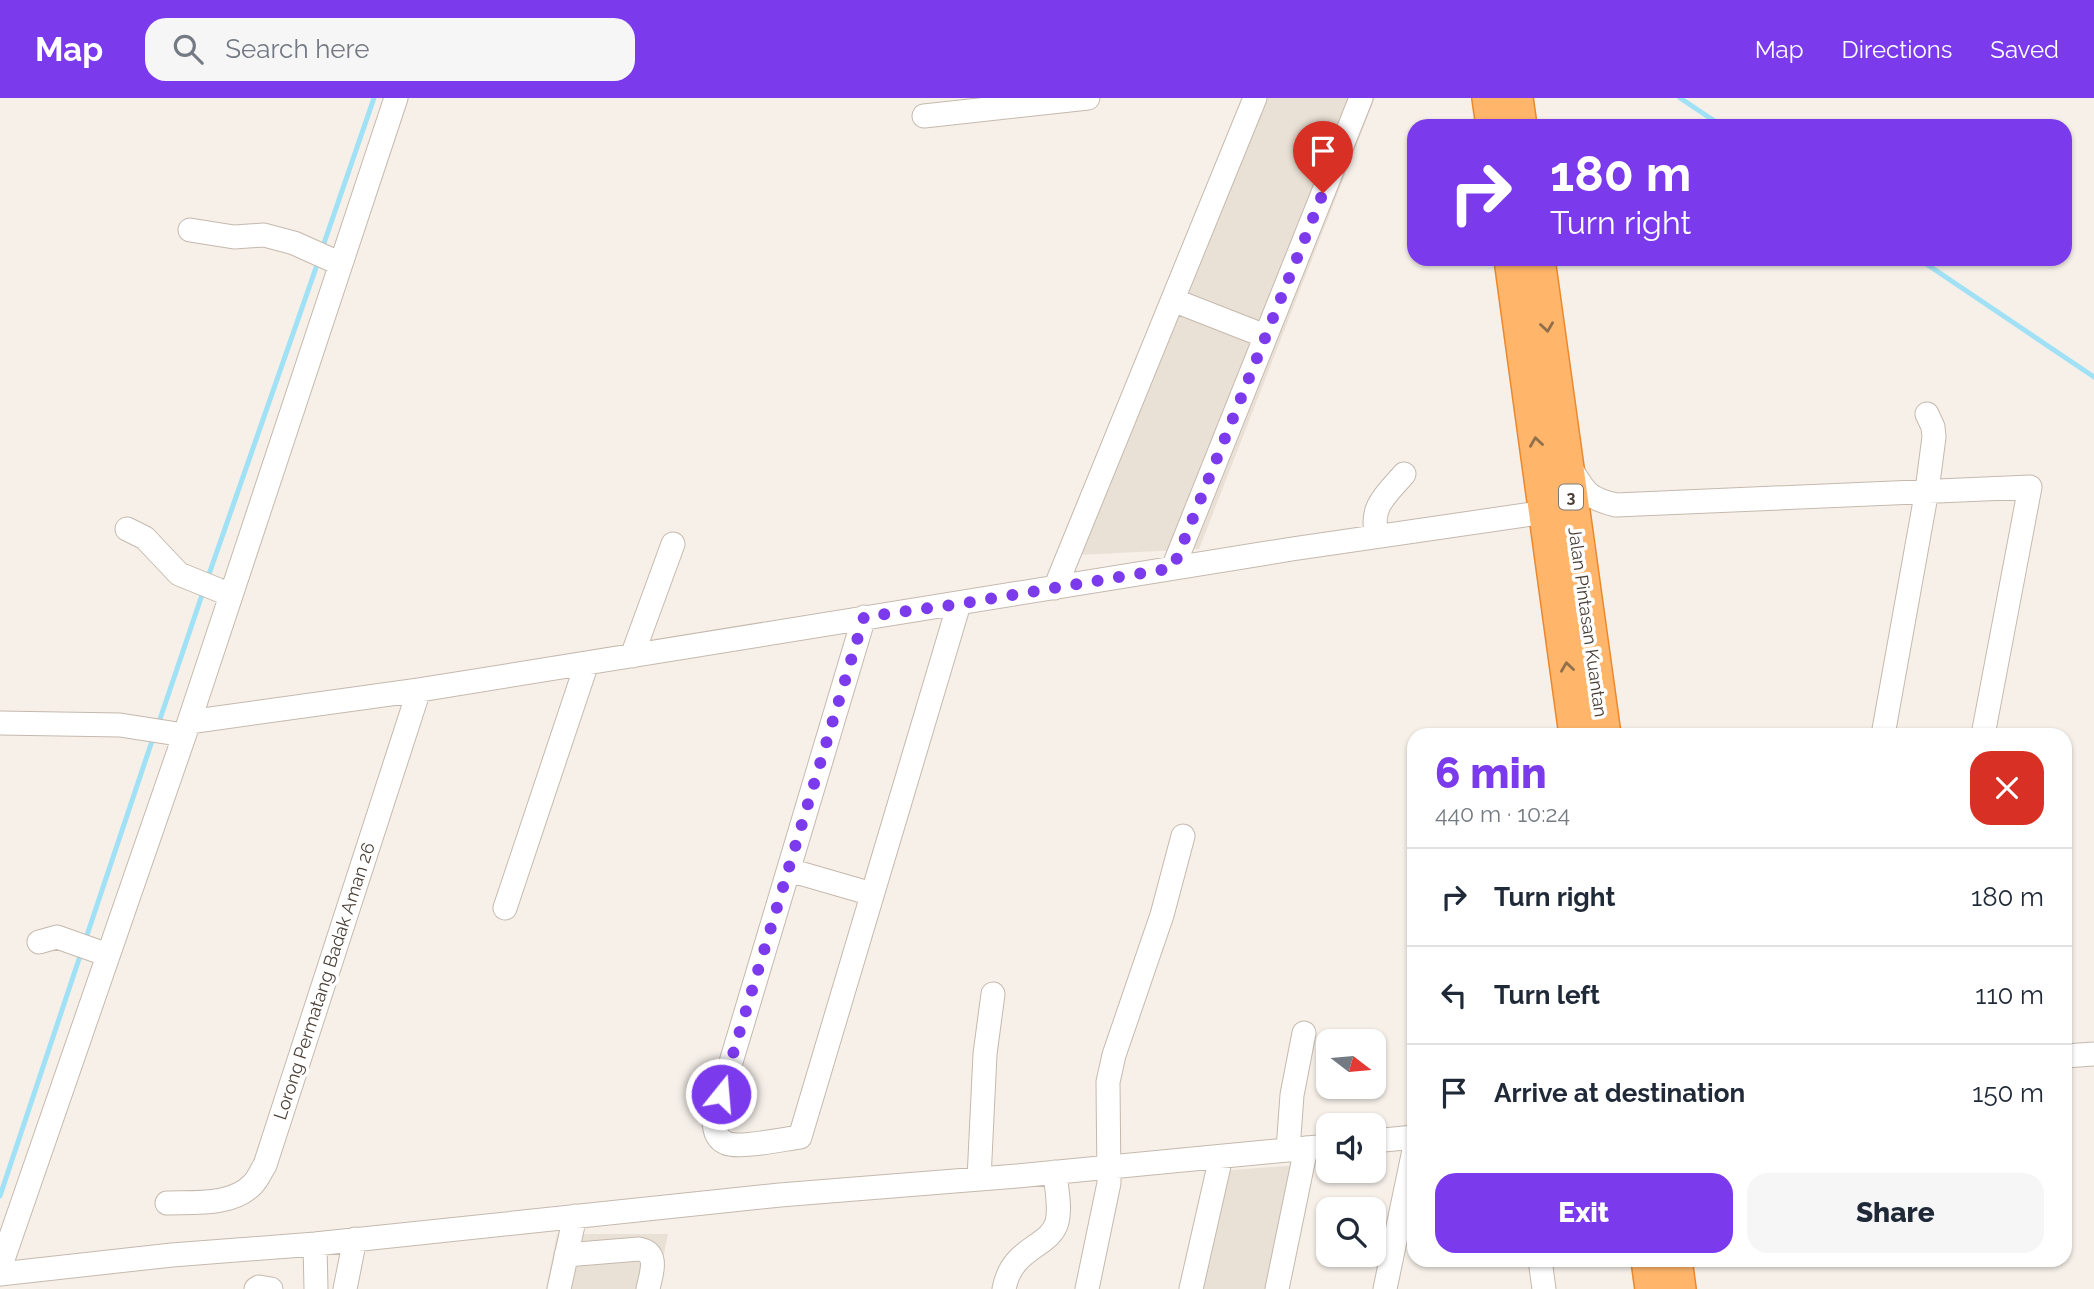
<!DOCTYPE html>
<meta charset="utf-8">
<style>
body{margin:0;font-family:Raleway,sans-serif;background:#f6f6f7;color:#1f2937;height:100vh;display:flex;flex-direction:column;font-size:26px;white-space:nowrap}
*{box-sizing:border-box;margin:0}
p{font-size:23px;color:#747a83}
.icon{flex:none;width:38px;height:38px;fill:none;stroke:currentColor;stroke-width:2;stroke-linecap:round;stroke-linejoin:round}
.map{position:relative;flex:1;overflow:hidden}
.drawer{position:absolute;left:1407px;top:630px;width:665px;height:539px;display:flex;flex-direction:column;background:#fff;border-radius:21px;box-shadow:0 2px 5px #0004}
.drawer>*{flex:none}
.hud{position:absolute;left:1407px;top:21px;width:665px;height:147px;border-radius:21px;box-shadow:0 2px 5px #0004;background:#7c3aed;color:#fff;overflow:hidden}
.needle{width:46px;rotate:106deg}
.tools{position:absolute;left:1316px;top:931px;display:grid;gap:14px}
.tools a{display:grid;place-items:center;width:70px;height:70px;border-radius:14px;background:#fff;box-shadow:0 2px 5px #0004;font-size:35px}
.pin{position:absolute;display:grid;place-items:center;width:60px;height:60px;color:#fff;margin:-72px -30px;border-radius:50% 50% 50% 0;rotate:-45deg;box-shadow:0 0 7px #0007}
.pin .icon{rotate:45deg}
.me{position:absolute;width:77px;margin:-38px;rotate:17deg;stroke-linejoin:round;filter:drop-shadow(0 0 5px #0008)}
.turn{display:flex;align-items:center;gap:24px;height:147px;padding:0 28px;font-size:32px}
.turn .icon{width:91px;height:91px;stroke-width:2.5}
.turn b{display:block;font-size:49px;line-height:60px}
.round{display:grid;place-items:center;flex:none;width:74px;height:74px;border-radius:21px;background:#f6f6f7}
.head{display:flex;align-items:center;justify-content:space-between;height:119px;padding:0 28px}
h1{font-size:42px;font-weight:800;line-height:52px;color:#7c3aed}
.action{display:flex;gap:14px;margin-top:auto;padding:14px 28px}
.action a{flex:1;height:80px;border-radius:21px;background:#7c3aed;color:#fff;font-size:28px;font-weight:800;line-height:80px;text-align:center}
.action a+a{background:#f6f6f7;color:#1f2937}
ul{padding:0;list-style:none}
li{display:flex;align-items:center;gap:21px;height:98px;padding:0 28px;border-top:2px solid #e0e1e3}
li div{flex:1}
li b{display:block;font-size:26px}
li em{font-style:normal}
header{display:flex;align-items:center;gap:42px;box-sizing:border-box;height:98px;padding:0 35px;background:#7c3aed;color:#fff}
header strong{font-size:33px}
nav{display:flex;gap:38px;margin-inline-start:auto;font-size:24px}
.search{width:490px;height:63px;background:#f6f6f7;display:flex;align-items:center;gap:18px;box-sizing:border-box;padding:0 24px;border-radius:21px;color:#747a83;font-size:26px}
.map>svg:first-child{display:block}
.residential{fill:#eae1d6}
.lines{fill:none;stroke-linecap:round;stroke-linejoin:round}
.stream{stroke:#a1e1f6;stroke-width:5}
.minor-casing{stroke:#c5b9ad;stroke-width:25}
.highway-casing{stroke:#ea882e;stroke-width:36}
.minor{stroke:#fff;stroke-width:23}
.highway{stroke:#ffb66a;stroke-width:33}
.oneway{stroke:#926f4b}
.route{stroke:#7c3aed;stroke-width:12;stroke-dasharray:0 21.6}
.labels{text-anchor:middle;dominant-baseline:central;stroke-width:7;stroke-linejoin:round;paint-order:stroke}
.shield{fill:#fff;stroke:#807972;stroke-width:2}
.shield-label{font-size:16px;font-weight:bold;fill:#4a3f36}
.street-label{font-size:18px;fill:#4a3f36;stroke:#fff}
</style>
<header>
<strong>Map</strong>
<div class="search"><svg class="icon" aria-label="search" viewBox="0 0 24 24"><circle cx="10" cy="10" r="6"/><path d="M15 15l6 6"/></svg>Search here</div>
<nav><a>Map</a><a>Directions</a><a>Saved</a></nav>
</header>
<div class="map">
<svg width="2094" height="1191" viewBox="0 0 2094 1191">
<rect width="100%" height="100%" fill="#f6f0e9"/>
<path class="residential" d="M 1252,0 L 1375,0 L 1199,451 L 1056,458 Z
M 1313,1066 L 1286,1191 L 1181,1191 L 1207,1074 Z
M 557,1136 L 668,1136 L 657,1191 L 546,1191 Z"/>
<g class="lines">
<path class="stream" d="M 1680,0 L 1722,28
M 322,151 L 374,0
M 1919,161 L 2094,279
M 207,482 L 318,164
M 158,627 L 204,491
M 85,843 L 154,637
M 0,1098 L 82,852"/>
<g class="minor-casing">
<path id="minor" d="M 924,18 L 1088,0
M 190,132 L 234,139 L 264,137 L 294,145 L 341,166
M 1173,202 L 1265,238
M 1570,369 C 1585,394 1587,400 1616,407 L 2030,389 L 1983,637
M 127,431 L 145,440 L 179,476 L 231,497
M 1377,438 C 1369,409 1386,397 1404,376
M 1173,470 L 1361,0
M 1055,490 L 1255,0
M 864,519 L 714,1021 C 714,1030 716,1041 726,1045 C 738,1051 784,1041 800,1039 L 959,506
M 632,558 L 673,446
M 189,624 L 419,592 L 1292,451 L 1546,414
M 0,625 L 120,627 L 184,637
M 1883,637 L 1927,392 L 1934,339 L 1933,329 L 1927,316
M 789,772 L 872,796
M 505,810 L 587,565
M 39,844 L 57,839 L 108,857
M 2065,958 L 2094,956
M 1374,1043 L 1414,1039
M 1288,1052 L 1292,997 L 1304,935
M 979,1081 L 985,956 L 993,896
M 167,1105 C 194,1104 233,1108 253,1086 C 258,1081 261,1073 265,1067 L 419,592
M 315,1146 L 316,1191
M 566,1157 L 639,1151 C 660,1155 651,1176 648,1191
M 1540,1162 L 1544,1191
M 0,1170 L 189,624 L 396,0
M 0,1176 L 172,1157 L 315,1146 L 780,1097 L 1017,1078 L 1328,1048
M 256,1191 L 259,1189 L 271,1191
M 345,1191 L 355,1141
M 559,1191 L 575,1118
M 1004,1191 C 1012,1148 1050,1150 1057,1124 C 1061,1109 1056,1090 1055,1074
M 1087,1191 L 1109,1085 L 1108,984 L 1114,957 L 1162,817 L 1183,738
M 1191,1191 L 1221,1059
M 1277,1191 L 1306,1050
M 1385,1191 L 1414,1052"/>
</g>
<g class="highway-casing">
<path id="highway" d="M 1489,0 L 1493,28
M 1516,0 L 1520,28
M 1511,161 L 1576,637
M 1538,161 L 1604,637
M 1648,1162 L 1652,1191
M 1675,1162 L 1679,1191"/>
</g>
<use href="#minor" class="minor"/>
<use href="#highway" class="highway"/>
</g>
<defs><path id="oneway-chevron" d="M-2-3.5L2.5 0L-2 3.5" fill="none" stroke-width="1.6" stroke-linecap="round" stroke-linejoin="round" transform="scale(1.75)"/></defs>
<g class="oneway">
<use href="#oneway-chevron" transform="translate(1547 229) rotate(82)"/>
<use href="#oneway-chevron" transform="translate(1536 344) rotate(-98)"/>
<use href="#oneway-chevron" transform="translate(1567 569) rotate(-98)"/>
</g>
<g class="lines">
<path class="route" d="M 721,996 L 864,519 L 959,506 L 1173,470 L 1323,95"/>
</g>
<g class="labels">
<rect class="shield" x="1559" y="386.5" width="24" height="25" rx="5"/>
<g class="shield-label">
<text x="1571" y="399">3</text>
</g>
<g class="street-label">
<text transform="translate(1588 524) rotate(82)">Jalan Pintasan Kuantan</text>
<text transform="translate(324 883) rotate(-72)">Lorong Permatang Badak Aman 26</text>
</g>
</g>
</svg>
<div class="tools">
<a><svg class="needle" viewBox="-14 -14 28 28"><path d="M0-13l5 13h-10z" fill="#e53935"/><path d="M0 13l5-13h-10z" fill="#747a83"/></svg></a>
<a><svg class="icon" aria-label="sound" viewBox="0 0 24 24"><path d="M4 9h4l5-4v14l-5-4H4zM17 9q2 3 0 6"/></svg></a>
<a><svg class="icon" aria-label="search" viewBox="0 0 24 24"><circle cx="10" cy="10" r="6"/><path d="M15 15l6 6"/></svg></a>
</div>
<div class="pin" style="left:1323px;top:95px;background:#d93025"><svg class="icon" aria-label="arrive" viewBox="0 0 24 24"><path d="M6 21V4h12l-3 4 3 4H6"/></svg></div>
<svg class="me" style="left:721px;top:996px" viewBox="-20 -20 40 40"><circle r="17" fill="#7c3aed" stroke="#fff" stroke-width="3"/><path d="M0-11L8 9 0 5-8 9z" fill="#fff"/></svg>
<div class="hud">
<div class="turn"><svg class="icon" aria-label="right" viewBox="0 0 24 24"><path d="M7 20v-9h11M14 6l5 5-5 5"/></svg><div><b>180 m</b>Turn right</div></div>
</div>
<section class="drawer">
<div class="head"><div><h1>6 min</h1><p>440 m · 10:24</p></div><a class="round" style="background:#d93025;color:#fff"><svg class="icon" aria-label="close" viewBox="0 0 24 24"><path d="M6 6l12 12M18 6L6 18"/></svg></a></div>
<ul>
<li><svg class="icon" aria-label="right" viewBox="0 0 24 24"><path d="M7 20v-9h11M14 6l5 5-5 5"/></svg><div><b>Turn right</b></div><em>180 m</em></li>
<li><svg class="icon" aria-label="left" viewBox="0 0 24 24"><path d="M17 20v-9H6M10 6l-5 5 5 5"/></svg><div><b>Turn left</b></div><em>110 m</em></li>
<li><svg class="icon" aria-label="arrive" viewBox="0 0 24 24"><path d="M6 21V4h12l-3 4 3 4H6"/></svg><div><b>Arrive at destination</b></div><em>150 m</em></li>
</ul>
<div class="action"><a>Exit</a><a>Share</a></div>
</section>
</div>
